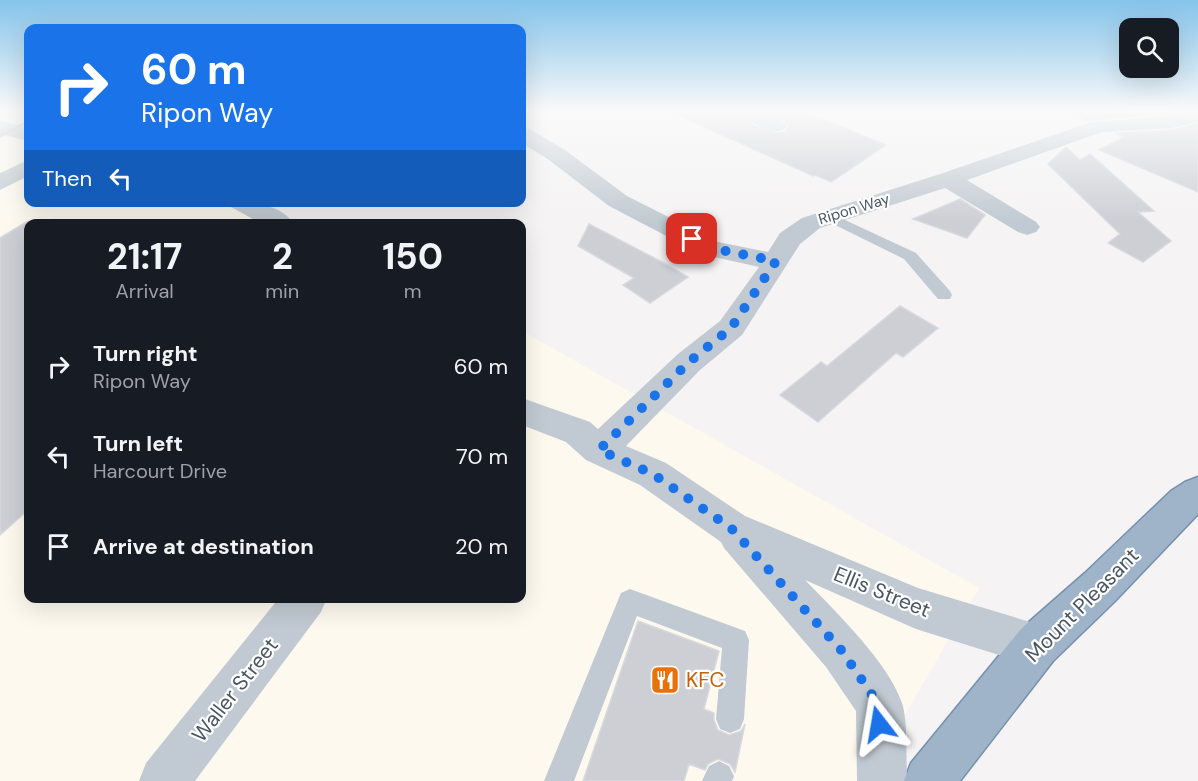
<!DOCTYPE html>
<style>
body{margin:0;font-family:"DM Sans",sans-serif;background:#20242c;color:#f1f3f6;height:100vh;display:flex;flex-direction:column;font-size:22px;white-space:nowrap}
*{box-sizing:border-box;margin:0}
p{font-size:20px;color:#9ea1a6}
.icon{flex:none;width:33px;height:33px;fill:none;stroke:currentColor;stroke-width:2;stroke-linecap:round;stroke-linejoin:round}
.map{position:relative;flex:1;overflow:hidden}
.sheet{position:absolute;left:24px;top:219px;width:502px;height:384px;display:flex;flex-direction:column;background:#171b24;border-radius:12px;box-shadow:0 6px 24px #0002}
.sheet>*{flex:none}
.top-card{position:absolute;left:24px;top:24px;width:502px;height:183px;border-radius:12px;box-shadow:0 6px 24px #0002;background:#1a73e8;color:#fff;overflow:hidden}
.controls{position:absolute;left:1119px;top:18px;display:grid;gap:12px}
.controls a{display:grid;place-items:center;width:60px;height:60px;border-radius:12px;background:#171b24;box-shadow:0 6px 24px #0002;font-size:30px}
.pin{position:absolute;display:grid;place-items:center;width:51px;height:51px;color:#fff;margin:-26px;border-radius:12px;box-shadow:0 3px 9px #0006}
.me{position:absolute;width:66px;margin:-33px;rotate:346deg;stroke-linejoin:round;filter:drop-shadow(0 0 4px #0008)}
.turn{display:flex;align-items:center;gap:21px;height:126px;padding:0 18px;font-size:27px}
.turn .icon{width:78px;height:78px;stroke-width:2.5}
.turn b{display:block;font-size:42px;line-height:51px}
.then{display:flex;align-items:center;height:57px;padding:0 18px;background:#0003;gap:12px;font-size:22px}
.eta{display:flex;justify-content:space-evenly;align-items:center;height:102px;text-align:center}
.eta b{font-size:36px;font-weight:700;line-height:42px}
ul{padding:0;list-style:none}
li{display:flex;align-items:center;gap:18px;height:90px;padding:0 18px}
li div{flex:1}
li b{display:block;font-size:22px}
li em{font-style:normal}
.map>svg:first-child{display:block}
.commercial{fill:#fdf9ef}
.building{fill:#cdcfd5;stroke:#d7d9de;stroke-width:1.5}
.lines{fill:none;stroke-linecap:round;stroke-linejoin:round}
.trunk-casing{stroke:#7690ad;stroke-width:3}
.service{fill:#c1cad2;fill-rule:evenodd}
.minor{fill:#c1cad2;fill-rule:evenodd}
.trunk{fill:#9fb4c9;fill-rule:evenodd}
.rail{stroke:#b5b8bd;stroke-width:3}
.route{stroke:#1a73e8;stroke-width:10;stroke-dasharray:0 18}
.labels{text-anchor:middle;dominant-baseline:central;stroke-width:4.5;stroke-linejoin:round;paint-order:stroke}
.far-street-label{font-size:15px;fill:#4a5661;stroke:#fff}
.near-street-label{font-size:21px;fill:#4a5661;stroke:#fff}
.near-food-label{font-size:21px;fill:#c56008;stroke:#fff;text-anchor:start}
</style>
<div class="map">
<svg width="1198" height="781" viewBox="0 0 1198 781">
<rect width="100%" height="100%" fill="#f5f3f3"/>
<path class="commercial" d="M 28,130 L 28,202 L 253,203 L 298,223 L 28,224 L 28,598 L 522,598 L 522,331 L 979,588 L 866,781 L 0,781 L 0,144 Z"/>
<path class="building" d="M 671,112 L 741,112 L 755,126 L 778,133 L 785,132 L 789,126 L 772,112 L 805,112 L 886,145 L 831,182 L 815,175 L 813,176 Z
M 1068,112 L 1176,112 L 1087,121 Z
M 1198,124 L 1198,192 L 1099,150 L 1124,137 L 1116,133 L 1172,130 Z
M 1066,147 L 1080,160 L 1090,154 L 1154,211 L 1138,212 L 1171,241 L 1143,262 L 1108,243 L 1120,234 L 1048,164 Z
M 960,199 L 985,215 L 967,238 L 913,219 Z
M 28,221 L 28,510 L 0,535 L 0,238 Z
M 589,224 L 662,262 L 688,277 L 650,303 L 623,285 L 634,278 L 578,246 Z
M 900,306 L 938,328 L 903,357 L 896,353 L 818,422 L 780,395 L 821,362 L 827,366 Z
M 638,621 L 719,651 L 704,709 L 714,713 L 714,720 L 718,730 L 729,735 L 741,731 L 745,724 L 735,772 L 730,764 L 718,759 L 708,764 L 705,770 L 689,764 L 684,781 L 583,781 Z"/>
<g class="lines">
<g class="trunk-casing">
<path id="trunk" d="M 1198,477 L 1198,514 L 1115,601 L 1053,661 L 960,781 L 904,781 L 911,763 L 1021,629 L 1085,573 L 1171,491 L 1185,482 Z"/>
</g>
<path class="service" d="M 830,213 L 916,253 L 950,291 L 952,295 L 950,299 L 938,299 L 904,259 L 825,220 L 823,217 Z
M 630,589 L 745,631 L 749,640 L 744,719 L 740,729 L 730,733 L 720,729 L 716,719 L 722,648 L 637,616 L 574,781 L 544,781 L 621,593 Z
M 719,761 L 729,766 L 734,776 L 732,781 L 702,781 L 709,766 Z"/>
<path class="minor" d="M 743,112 L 768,112 L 787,126 L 783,130 C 770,134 751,124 743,112 Z
M 1186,112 L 1198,112 L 1198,122 L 1172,128 L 1102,132 L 967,180 L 1036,222 L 1040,227 L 1036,232 L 1027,235 L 1018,232 L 945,188 L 820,228 L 800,244 L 742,335 L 700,370 L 626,446 L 666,463 L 745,516 L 918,588 L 1053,629 L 1059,645 L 1053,661 L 1037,667 L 916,629 L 805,580 C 835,611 888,662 902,703 C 908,721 906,760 907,781 L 857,781 L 856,711 L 826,667 L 724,548 L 721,542 L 640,485 L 586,460 L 566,442 L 522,425 L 522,398 L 590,422 L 598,429 L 678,354 L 720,321 L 759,267 L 701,254 L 609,206 L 549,160 L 522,143 L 522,128 L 530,129 L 565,150 L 627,196 L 718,242 L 768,252 L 780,233 L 802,218 L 940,174 L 1092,122 L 1172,116 Z
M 0,121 L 28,128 L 28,141 L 0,134 Z
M 28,160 L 28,176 L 0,190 L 0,173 Z
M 228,202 C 250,202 280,203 294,224 L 262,224 L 231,207 Z
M 279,598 L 327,598 L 321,612 L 195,781 L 139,781 L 146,763 Z"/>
<use href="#trunk" class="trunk"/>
<path class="rail" d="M 0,136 L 28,122"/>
</g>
<linearGradient id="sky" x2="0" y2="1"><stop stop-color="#85c3ea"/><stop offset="0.5" stop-color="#fafafa"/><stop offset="1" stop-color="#fafafa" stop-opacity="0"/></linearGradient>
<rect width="1198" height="222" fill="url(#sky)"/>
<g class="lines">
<path class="route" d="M 692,239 L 710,248 L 776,261 L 731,328 L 689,362 L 599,450 L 653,474 L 731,528 L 842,651 L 879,705 L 879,724"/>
</g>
<defs>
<g id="restaurant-square" transform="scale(1.5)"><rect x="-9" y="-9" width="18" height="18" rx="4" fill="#e8710a" stroke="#fff"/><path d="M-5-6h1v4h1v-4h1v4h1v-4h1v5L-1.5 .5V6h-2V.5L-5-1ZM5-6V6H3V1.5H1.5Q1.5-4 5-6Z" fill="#fff"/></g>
</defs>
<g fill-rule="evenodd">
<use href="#restaurant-square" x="665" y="680"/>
</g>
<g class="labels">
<g class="far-street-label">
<text transform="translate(854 209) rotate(-17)">Ripon Way</text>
</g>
<g class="near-street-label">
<text transform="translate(882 592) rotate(22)">Ellis Street</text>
<text transform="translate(1082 605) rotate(-45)">Mount Pleasant</text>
<text transform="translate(235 690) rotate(-52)">Waller Street</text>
</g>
<g class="near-food-label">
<text x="686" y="680">KFC</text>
</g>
</g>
</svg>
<div class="controls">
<a><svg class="icon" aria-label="search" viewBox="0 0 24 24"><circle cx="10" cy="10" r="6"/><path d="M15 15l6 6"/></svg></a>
</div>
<div class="pin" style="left:692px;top:239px;background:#d93025"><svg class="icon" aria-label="arrive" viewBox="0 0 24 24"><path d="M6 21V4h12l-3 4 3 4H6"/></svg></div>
<svg class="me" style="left:879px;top:724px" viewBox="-20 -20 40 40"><path d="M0-17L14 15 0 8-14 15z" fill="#1a73e8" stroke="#fff" stroke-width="4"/></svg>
<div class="top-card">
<div class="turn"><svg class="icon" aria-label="right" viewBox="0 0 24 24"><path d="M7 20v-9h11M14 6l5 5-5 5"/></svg><div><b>60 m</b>Ripon Way</div></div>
<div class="then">Then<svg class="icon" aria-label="left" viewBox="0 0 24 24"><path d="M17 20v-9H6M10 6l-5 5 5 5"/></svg></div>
</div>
<section class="sheet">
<div class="eta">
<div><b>21:17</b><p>Arrival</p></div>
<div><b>2</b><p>min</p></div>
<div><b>150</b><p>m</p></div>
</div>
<ul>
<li><svg class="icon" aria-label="right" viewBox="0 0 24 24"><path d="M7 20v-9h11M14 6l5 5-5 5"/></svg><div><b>Turn right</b><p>Ripon Way</p></div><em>60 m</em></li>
<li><svg class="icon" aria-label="left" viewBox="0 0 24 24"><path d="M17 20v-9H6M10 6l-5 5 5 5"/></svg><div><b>Turn left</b><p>Harcourt Drive</p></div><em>70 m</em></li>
<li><svg class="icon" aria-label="arrive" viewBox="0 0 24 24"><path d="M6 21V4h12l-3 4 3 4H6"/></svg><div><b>Arrive at destination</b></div><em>20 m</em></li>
</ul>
</section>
</div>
